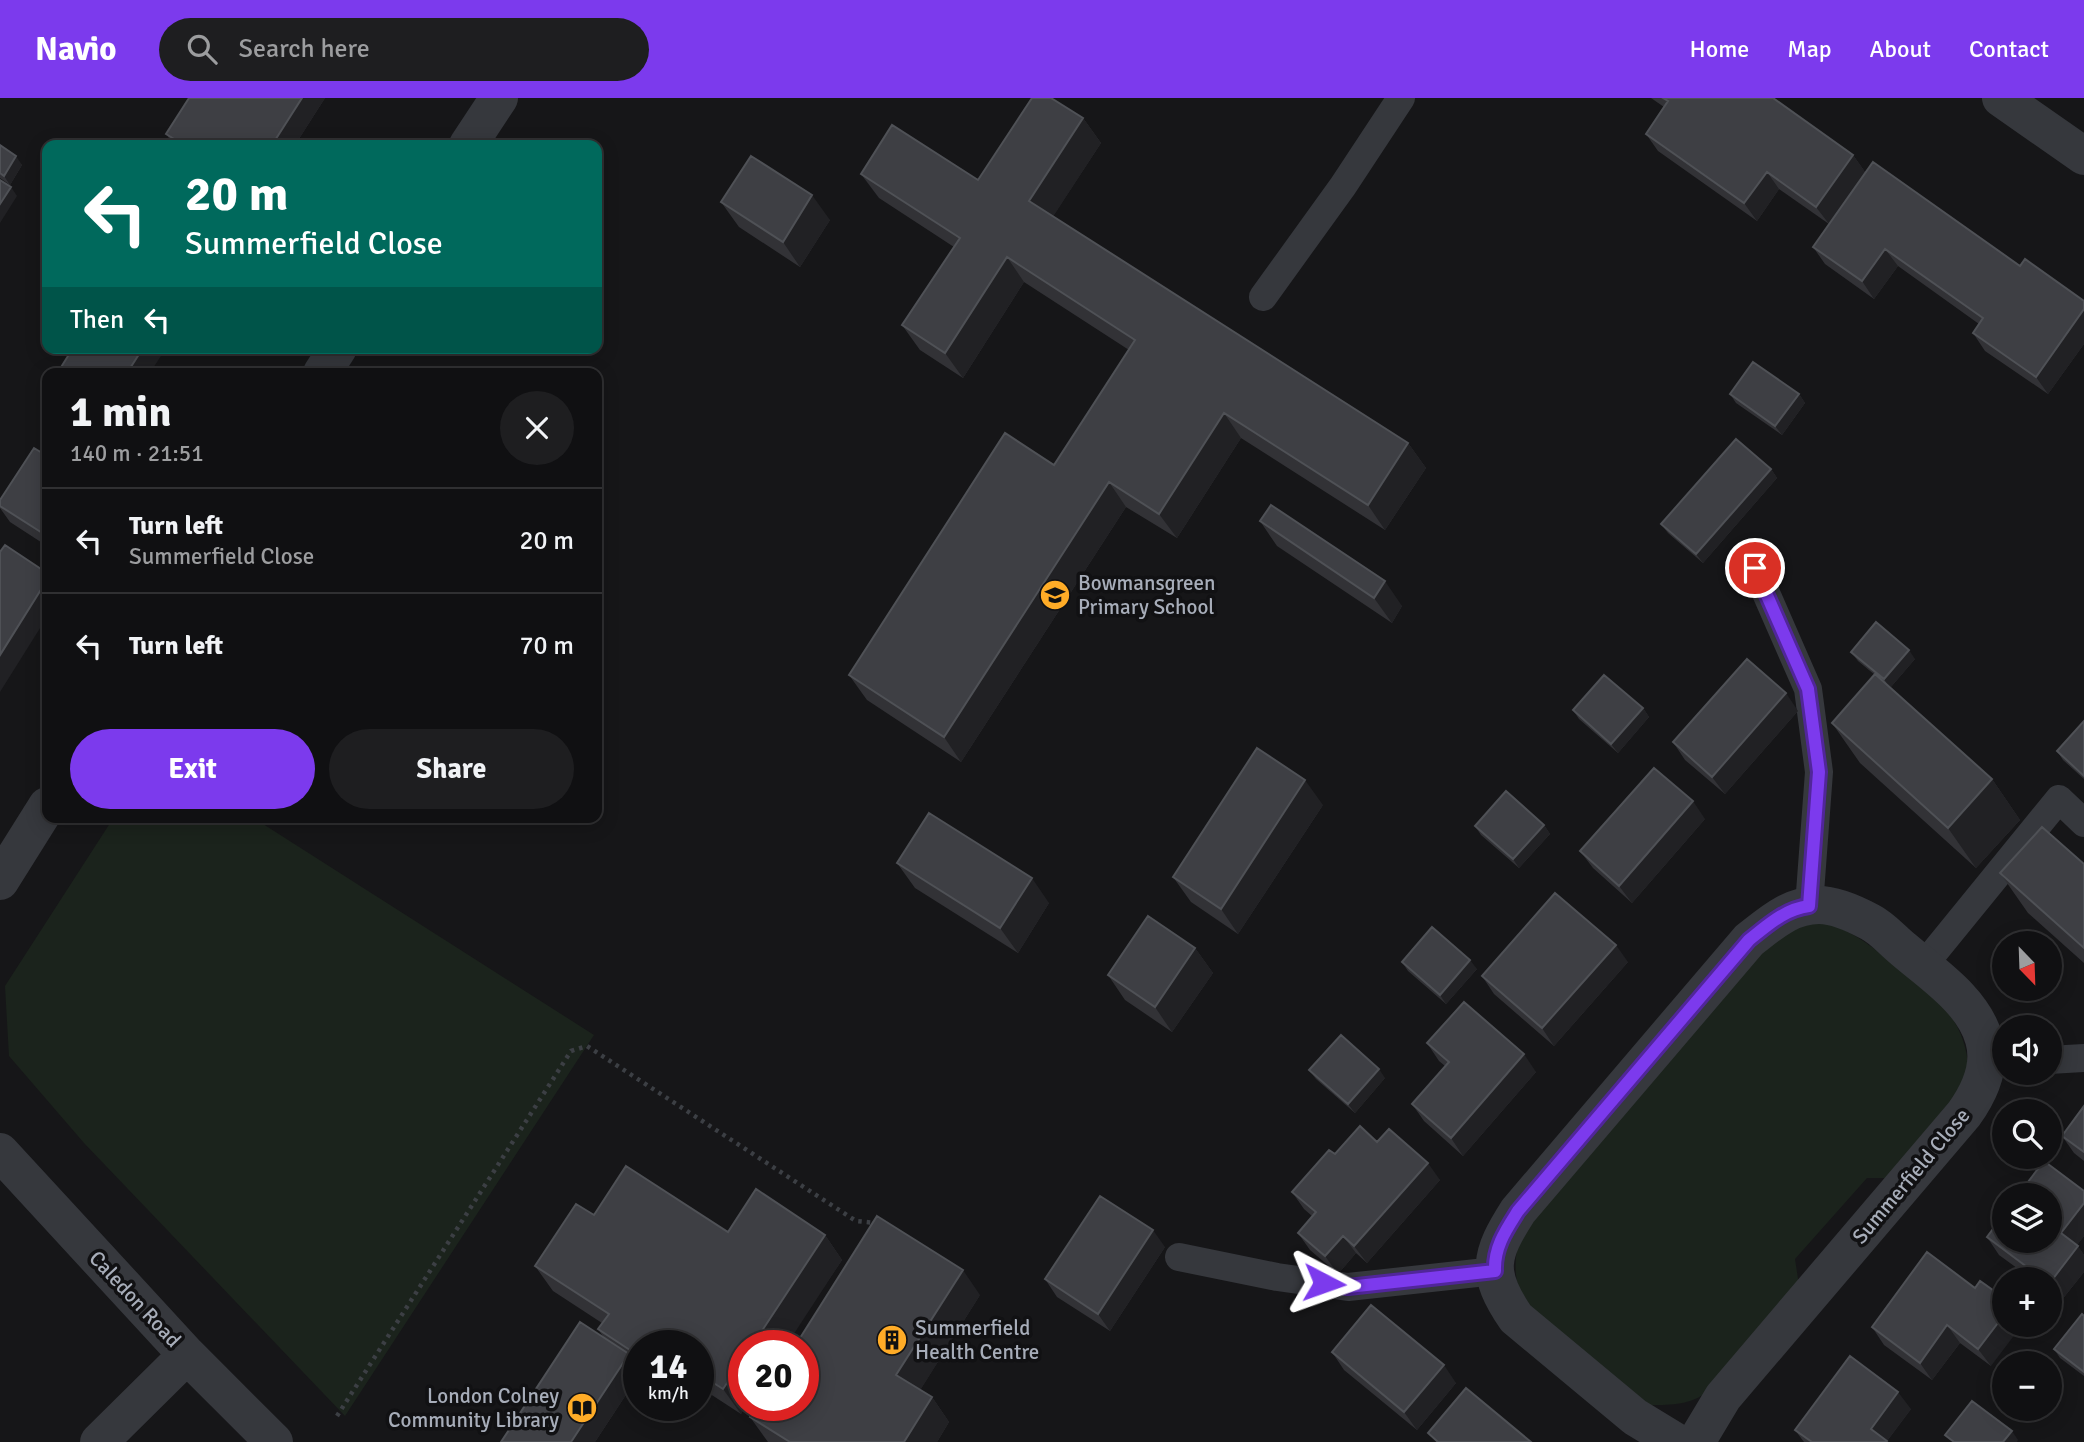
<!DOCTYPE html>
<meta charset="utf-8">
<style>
body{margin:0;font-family:Signika,sans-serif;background:#1e1e20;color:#f1f3f6;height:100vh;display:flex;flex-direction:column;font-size:26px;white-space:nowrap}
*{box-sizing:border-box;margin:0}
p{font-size:23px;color:#9c9d9f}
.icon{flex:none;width:38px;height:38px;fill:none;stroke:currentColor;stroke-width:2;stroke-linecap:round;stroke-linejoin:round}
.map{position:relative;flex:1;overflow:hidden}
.drawer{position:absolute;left:42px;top:270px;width:560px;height:455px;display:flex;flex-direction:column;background:#101012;border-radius:14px;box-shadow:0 4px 18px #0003,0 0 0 2px #303032}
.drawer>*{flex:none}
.banner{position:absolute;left:42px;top:42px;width:560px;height:214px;border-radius:14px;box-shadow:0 4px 18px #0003,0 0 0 2px #303032;background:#00695c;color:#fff;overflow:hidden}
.needle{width:46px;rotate:157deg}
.controls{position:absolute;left:1992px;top:833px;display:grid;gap:14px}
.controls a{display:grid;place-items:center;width:70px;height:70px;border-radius:50%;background:#101012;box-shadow:0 4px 18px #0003,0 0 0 2px #303032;font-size:35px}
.speed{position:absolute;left:623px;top:1232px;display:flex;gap:14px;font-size:35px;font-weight:700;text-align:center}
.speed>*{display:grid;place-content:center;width:91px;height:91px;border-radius:50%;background:#101012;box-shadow:0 4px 18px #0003,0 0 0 2px #303032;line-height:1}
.speed small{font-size:18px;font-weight:400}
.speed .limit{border:10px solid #d22;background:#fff;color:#111}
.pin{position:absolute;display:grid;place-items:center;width:60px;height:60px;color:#fff;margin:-30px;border:4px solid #fff;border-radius:50%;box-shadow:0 2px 7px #0007}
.me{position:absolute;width:77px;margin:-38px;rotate:94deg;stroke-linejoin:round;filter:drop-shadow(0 0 5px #0008)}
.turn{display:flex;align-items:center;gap:24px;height:147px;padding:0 28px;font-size:32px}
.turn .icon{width:91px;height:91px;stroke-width:2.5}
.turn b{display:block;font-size:49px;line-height:60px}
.then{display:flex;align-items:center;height:66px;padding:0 28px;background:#0003;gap:14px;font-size:26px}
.round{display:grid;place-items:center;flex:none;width:74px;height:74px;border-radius:37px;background:#1e1e20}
.overview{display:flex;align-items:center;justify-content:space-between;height:119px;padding:0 28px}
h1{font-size:42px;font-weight:700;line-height:52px}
.cta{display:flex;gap:14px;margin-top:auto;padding:14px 28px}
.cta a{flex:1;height:80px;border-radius:42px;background:#7c3aed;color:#fff;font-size:28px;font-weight:700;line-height:80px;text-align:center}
.cta a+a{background:#1e1e20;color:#f1f3f6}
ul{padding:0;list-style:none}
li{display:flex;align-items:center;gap:21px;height:105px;padding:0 28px;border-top:2px solid #303032}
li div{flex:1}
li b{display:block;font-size:26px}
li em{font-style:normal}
header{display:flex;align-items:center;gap:42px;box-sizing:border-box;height:98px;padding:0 35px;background:#7c3aed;color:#fff}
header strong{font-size:33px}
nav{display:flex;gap:38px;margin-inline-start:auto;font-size:24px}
.search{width:490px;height:63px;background:#1e1e20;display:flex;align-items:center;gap:18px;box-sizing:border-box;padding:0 24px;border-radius:38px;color:#9c9d9f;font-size:26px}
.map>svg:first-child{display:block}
.green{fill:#1b231c}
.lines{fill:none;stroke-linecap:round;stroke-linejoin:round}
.path{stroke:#3c3f44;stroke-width:4.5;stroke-dasharray:3.5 5;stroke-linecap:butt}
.lane{stroke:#36383d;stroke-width:28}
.street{stroke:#36383d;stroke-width:38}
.wall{fill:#323236}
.shaded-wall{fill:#212124}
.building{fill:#3e3f44;stroke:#4f5156;stroke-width:2}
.route-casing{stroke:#51269a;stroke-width:18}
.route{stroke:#7c3aed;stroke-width:12}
.labels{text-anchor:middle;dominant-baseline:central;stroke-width:7;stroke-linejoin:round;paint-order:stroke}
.poi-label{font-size:21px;fill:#a7adb9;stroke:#111113;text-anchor:start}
.street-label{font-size:21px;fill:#a7adb9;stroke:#111113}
</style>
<header>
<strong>Navio</strong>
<div class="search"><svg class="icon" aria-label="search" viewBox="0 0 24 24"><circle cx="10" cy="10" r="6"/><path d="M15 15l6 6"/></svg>Search here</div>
<nav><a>Home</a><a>Map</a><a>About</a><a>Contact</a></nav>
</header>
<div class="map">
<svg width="2084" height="1344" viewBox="0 0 2084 1344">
<rect width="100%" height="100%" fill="#161618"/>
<path class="green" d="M 114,719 L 252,719 L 594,937 L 345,1318 L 84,1045 L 9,958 L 5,888 Z
M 1818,823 C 1851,831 1870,847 1896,868 C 1910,878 1927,888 1938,901 C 1958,923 1973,955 1966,984 C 1962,998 1902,1064 1889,1080 L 1867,1080 L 1795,1161 L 1799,1187 L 1709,1293 C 1690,1307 1673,1307 1650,1307 L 1525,1208 C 1514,1184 1513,1163 1520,1138 L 1755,860 L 1785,831 Z"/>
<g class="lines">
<path class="path" d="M 337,1318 L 571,953 L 587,948 L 856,1123 L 876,1125"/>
<path class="lane" d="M 1263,199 L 1343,88 L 1401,0
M 1755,470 L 1808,591 L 1819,674 L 1809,808
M 1923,868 L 2059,701 L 2084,725
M 2049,962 L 2084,960
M 1179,1159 L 1277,1179 L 1348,1189 L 1495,1173"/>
<path class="street" d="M 2001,0 L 2084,58
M 468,47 L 499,0
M 322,275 L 338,250
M 0,783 L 47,708
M 0,1054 L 187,1257 L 274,1344
M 99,1344 L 187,1257
M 1676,1344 L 1635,1319 L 1516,1220 C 1485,1175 1490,1157 1518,1113 L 1749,842 C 1771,825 1790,807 1819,807 C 1836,807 1855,816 1870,824 C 1882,830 1892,842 1903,851 C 1932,876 1973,902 1984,941 C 1992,968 1979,995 1964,1016 L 1723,1299 L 1696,1344"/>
</g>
<path class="wall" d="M 232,0 L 325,0 L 295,47 L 174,47 L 166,36 Z
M 1651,0 L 1773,0 L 1853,57 L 1865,74 L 1829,126 L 1779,91 L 1757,123 L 1658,53 L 1646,36 L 1664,9 Z
M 1083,20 L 1101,45 L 1053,118 L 1408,345 L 1426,370 L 1385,432 L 1241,340 L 1177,440 L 1126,409 L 961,664 L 867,602 L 849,577 L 1054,367 L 1129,252 L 1024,184 L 963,280 L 920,252 L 902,227 L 954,149 L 879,100 L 861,76 L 978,82 Z
M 0,47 L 22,67 L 10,87 L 0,80 Z
M 1873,64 L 2020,168 L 2084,203 L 2084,246 L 2048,296 L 1985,253 L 1973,235 L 1979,226 L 1898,168 L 1874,201 L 1825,166 L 1813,149 Z
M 721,104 L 830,122 L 800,169 L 739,129 Z
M 1730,296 L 1799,296 L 1805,305 L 1782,337 L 1736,305 Z
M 47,358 L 47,448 L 10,424 L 0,410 L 0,402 Z
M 1771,371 L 1777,380 L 1703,465 L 1668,435 L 1661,426 Z
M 1260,423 L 1402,508 L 1392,525 L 1277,448 Z
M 1851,554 L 1915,561 L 1890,590 L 1992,681 L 2020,722 L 1976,770 L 1860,665 L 1832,625 L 1875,577 L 1858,563 Z
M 1643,610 L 1649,619 L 1618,655 L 1579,621 L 1573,612 Z
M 1798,613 L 1725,696 L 1685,662 L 1673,644 Z
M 2084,623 L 2084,681 L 2063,662 L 2057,653 Z
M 1323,707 L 1238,836 L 1191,804 L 1173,779 Z
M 1705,721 L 1632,805 L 1593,770 L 1580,753 Z
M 1544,727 L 1550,736 L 1519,770 L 1481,737 L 1475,728 Z
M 897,765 L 1049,805 L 1018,855 L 915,790 Z
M 2084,766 L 2084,865 L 2028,815 L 2000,775 Z
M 1195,850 L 1213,875 L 1172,934 L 1125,902 L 1108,877 Z
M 1402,864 L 1477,871 L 1446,906 L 1408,873 Z
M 1628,864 L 1554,948 L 1494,896 L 1482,878 Z
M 1427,945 L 1536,974 L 1463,1058 L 1424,1023 L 1412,1006 L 1445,968 L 1439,963 Z
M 1309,972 L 1385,980 L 1355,1015 L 1316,981 Z
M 2084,1008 L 2084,1063 L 2074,1055 L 2062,1038 Z
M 1377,1044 L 1440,1082 L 1367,1165 L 1356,1155 L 1338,1176 L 1310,1152 L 1298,1135 L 1312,1118 L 1304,1111 L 1292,1094 L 1335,1056 Z
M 2084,1093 L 2084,1138 L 2077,1147 L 2084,1157 L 2084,1174 L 2061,1203 L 2049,1194 L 2049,1181 L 2032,1181 L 1999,1157 L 1987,1139 Z
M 594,1117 L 728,1134 L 825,1137 L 842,1162 L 744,1307 L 746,1307 L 741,1316 L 698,1288 L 698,1248 L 639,1248 L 639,1277 L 595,1344 L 604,1240 L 598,1231 L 602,1225 L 553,1193 L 535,1168 Z
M 1165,1149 L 1110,1233 L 1057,1199 L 1045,1181 Z
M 1975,1190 L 1991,1268 L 1960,1245 L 1932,1282 L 1884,1247 L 1872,1229 Z
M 980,1197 L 920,1292 L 932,1299 L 949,1324 L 937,1344 L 768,1344 L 750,1319 Z
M 2084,1218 L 2084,1278 L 2060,1260 L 2054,1251 Z
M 1332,1254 L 1456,1285 L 1417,1332 L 1344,1272 Z
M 1911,1311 L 1887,1343 L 1888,1344 L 1804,1344 L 1795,1332 Z"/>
<path class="shaded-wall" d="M 302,0 L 325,0 L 295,47 L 272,47 Z
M 1083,20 L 1101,45 L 1047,128 L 1029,103 Z
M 1853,57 L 1865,74 L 1829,126 L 1816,109 Z
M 16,58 L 22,67 L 10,87 L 4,78 Z
M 1767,74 L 1779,91 L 1757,123 L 1744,105 Z
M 11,89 L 17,98 L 0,125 L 0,106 Z
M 812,97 L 830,122 L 800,169 L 783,144 Z
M 1885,151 L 1898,168 L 1874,201 L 1862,183 Z
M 1007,159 L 1024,184 L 963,280 L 945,255 Z
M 2084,211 L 2084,246 L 2048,296 L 2036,279 Z
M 143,250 L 166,250 L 150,275 L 127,275 Z
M 1799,296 L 1805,305 L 1782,337 L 1775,328 Z
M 1224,315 L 1241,340 L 1177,440 L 1159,416 Z
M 1408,345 L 1426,370 L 1385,432 L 1368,407 Z
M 1771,371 L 1777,380 L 1703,465 L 1696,456 Z
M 1109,384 L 1126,409 L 961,664 L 944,639 Z
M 47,482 L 47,519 L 0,594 L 0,557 Z
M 1385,483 L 1402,508 L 1392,525 L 1374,500 Z
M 1909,552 L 1915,561 L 1890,590 L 1884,581 Z
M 1786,595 L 1798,613 L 1725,696 L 1712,679 Z
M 1643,610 L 1649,619 L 1618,655 L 1611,646 Z
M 1992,681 L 2020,722 L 1976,770 L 1948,730 Z
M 1305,682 L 1323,707 L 1238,836 L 1221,811 Z
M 1693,703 L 1705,721 L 1632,805 L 1619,788 Z
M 1544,727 L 1550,736 L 1519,770 L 1513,761 Z
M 1032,780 L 1049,805 L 1018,855 L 1000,830 Z
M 1616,847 L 1628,864 L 1554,948 L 1542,930 Z
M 1195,850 L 1213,875 L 1172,934 L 1155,909 Z
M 1470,862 L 1477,871 L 1446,906 L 1440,897 Z
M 1524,956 L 1536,974 L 1463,1058 L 1451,1040 Z
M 1379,971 L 1385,980 L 1355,1015 L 1348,1006 Z
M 1428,1065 L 1440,1082 L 1367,1165 L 1354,1148 Z
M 2084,1105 L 2084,1138 L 2073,1153 L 2061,1135 Z
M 1153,1132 L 1165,1149 L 1110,1233 L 1098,1216 Z
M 825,1137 L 842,1162 L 786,1248 L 752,1248 Z
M 1343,1138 L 1356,1155 L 1338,1176 L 1325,1158 Z
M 2078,1148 L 2084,1157 L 2084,1174 L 2061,1203 L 2049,1186 Z
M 963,1172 L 980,1197 L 914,1302 L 896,1277 Z
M 2004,1217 L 2004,1227 L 2022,1227 L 1991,1268 L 1978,1251 Z
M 1947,1227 L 1960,1245 L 1932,1282 L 1920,1265 Z
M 629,1256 L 639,1270 L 639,1277 L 595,1344 L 571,1344 Z
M 744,1260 L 744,1307 L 746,1307 L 741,1316 L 723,1291 Z
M 1444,1267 L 1456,1285 L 1417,1332 L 1404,1314 Z
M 1898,1294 L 1911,1311 L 1887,1343 L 1888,1344 L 1880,1344 L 1871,1331 Z
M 932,1299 L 949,1324 L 937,1344 L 904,1344 Z
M 2012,1333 L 2018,1342 L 2017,1344 L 2003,1344 Z"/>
<path class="building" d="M 189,0 L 302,0 L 272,47 L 184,47 L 166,36 Z
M 1032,0 L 1051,0 L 1083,20 L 1029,103 L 1408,345 L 1368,407 L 1224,315 L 1159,416 L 1109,384 L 944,639 L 849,577 L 1005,335 L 1054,367 L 1135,242 L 1007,159 L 945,255 L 902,227 L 960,140 L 861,76 L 892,27 L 978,82 Z
M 1663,0 L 1773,0 L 1853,57 L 1816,109 L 1767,74 L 1744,105 L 1646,36 L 1668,3 Z
M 0,47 L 16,58 L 4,78 L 0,75 Z
M 751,58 L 812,97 L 783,144 L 721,104 Z
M 1873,64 L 2020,168 L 2025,161 L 2084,203 L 2084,211 L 2036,279 L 1973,235 L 1983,220 L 1885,151 L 1862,183 L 1813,149 Z
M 0,82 L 11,89 L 0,106 Z
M 73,250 L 143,250 L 127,275 L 59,275 L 58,274 Z
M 1753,264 L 1799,296 L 1775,328 L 1730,296 Z
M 1736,341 L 1771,371 L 1696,456 L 1661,426 Z
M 34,350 L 47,358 L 47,438 L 0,408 L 0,402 Z
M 1271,407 L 1385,483 L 1374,500 L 1260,423 Z
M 5,447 L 47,475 L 47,482 L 0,557 L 0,454 Z
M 1876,524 L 1909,552 L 1884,581 L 1851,554 Z
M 1747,561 L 1786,595 L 1712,679 L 1673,644 Z
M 1875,576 L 1992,681 L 1948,730 L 1832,625 Z
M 1604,577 L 1643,610 L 1611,646 L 1573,612 Z
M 2084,623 L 2084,678 L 2057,653 Z
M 1257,650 L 1305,682 L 1221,811 L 1173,779 Z
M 1654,670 L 1693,703 L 1619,788 L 1580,753 Z
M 1506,693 L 1544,727 L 1513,761 L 1475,728 Z
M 929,715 L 1032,780 L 1000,830 L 897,765 Z
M 2042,729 L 2084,766 L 2084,850 L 2000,775 Z
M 1555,795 L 1616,847 L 1542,930 L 1482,878 Z
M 1148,818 L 1195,850 L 1155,909 L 1108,877 Z
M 1432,829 L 1470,862 L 1440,897 L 1402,864 Z
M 1464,904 L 1524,956 L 1451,1040 L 1412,1006 L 1449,964 L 1427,945 Z
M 1341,937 L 1379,971 L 1348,1006 L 1309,972 Z
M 2084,1008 L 2084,1054 L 2062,1038 Z
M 1360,1028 L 1377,1044 L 1389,1031 L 1428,1065 L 1354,1148 L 1343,1138 L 1325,1158 L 1298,1135 L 1316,1114 L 1292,1094 L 1329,1052 L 1335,1056 Z
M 2044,1063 L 2084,1093 L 2084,1105 L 2061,1135 L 2078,1148 L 2049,1186 L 2049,1181 L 2043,1181 L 1987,1139 L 2004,1116 L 2004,1143 L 2049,1143 L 2049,1097 L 2018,1097 Z
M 626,1068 L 728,1134 L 756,1091 L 825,1137 L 752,1248 L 744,1248 L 744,1260 L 723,1291 L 698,1275 L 698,1248 L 639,1248 L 639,1258 L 598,1231 L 609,1216 L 535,1168 L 576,1106 L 594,1117 Z
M 1100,1098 L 1153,1132 L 1098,1216 L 1045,1181 Z
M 877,1118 L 963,1172 L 896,1277 L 932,1299 L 904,1344 L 790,1344 L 750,1319 L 757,1307 L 803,1307 L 803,1248 L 795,1248 Z
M 1927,1154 L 1975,1190 L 1980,1183 L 2004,1200 L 2004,1217 L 1978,1251 L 1947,1227 L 1920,1265 L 1872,1229 Z
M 1371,1207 L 1444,1267 L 1404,1314 L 1332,1254 Z
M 2082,1216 L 2084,1218 L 2084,1274 L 2054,1251 Z
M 580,1224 L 629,1256 L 571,1344 L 501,1344 Z
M 1850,1258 L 1898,1294 L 1871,1331 L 1887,1343 L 1886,1344 L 1812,1344 L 1795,1332 Z
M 1466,1290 L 1531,1344 L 1438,1344 L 1428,1335 Z
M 1972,1303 L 2012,1333 L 2003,1344 L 1954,1344 L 1945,1337 Z"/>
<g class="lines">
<g class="route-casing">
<path id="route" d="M 1324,1185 L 1348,1189 L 1495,1173 C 1494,1149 1506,1132 1518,1113 L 1749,842 C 1768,827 1785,811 1809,808 L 1819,674 L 1808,591 L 1755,470"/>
</g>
<use href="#route" class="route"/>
</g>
<defs>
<g id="school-disc" transform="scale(1.575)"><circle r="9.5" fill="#ffac27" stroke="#111113"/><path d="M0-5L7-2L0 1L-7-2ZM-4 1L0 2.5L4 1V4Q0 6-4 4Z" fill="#111"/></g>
<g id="building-disc" transform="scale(1.575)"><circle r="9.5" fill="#ffac27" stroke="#111113"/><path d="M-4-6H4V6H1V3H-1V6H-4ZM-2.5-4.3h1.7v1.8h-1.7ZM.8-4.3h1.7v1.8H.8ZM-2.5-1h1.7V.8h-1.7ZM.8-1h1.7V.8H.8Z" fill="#111"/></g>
<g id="library-disc" transform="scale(1.575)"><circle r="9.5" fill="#ffac27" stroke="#111113"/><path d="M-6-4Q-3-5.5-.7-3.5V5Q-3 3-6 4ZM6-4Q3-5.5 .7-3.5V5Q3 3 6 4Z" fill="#111"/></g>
</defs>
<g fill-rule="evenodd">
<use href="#school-disc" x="1055" y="497"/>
<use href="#building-disc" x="892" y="1242"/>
<use href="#library-disc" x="582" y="1310"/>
</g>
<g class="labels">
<g class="poi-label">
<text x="1078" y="485">Bowmansgreen<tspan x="1078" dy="24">Primary School</tspan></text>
<text x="915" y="1230">Summerfield<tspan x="915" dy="24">Health Centre</tspan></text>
<text x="559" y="1298" text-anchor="end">London Colney<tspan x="559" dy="24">Community Library</tspan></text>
</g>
<g class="street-label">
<text transform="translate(1911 1078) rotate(-50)">Summerfield Close</text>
<text transform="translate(135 1201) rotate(47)">Caledon Road</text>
</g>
</g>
</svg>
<div class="controls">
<a><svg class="needle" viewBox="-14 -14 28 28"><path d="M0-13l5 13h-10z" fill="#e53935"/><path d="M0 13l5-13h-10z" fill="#9c9d9f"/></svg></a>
<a><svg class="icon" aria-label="sound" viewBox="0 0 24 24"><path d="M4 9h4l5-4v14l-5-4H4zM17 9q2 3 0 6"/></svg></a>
<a><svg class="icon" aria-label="search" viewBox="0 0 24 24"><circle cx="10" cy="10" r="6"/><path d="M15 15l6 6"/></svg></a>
<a><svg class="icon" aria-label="layers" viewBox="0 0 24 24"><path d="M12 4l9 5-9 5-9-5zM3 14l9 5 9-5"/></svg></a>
<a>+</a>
<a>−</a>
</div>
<div class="speed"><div>14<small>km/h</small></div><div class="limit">20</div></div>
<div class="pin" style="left:1755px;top:470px;background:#d93025"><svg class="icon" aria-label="arrive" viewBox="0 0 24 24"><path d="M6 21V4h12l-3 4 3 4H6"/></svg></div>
<svg class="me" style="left:1324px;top:1185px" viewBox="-20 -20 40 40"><path d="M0-17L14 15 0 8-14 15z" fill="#7c3aed" stroke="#fff" stroke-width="4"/></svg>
<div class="banner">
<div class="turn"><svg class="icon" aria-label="left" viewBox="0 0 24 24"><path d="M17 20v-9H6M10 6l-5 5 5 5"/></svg><div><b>20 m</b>Summerfield Close</div></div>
<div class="then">Then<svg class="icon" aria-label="left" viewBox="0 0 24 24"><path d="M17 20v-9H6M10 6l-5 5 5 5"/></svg></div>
</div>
<section class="drawer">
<div class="overview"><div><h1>1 min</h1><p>140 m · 21:51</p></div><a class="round"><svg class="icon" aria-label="close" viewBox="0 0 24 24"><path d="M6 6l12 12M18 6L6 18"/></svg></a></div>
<ul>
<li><svg class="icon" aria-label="left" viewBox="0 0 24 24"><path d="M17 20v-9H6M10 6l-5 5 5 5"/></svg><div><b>Turn left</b><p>Summerfield Close</p></div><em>20 m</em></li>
<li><svg class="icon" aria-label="left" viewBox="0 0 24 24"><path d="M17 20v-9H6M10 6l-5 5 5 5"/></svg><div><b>Turn left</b></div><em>70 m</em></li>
</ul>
<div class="cta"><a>Exit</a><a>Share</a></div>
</section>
</div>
